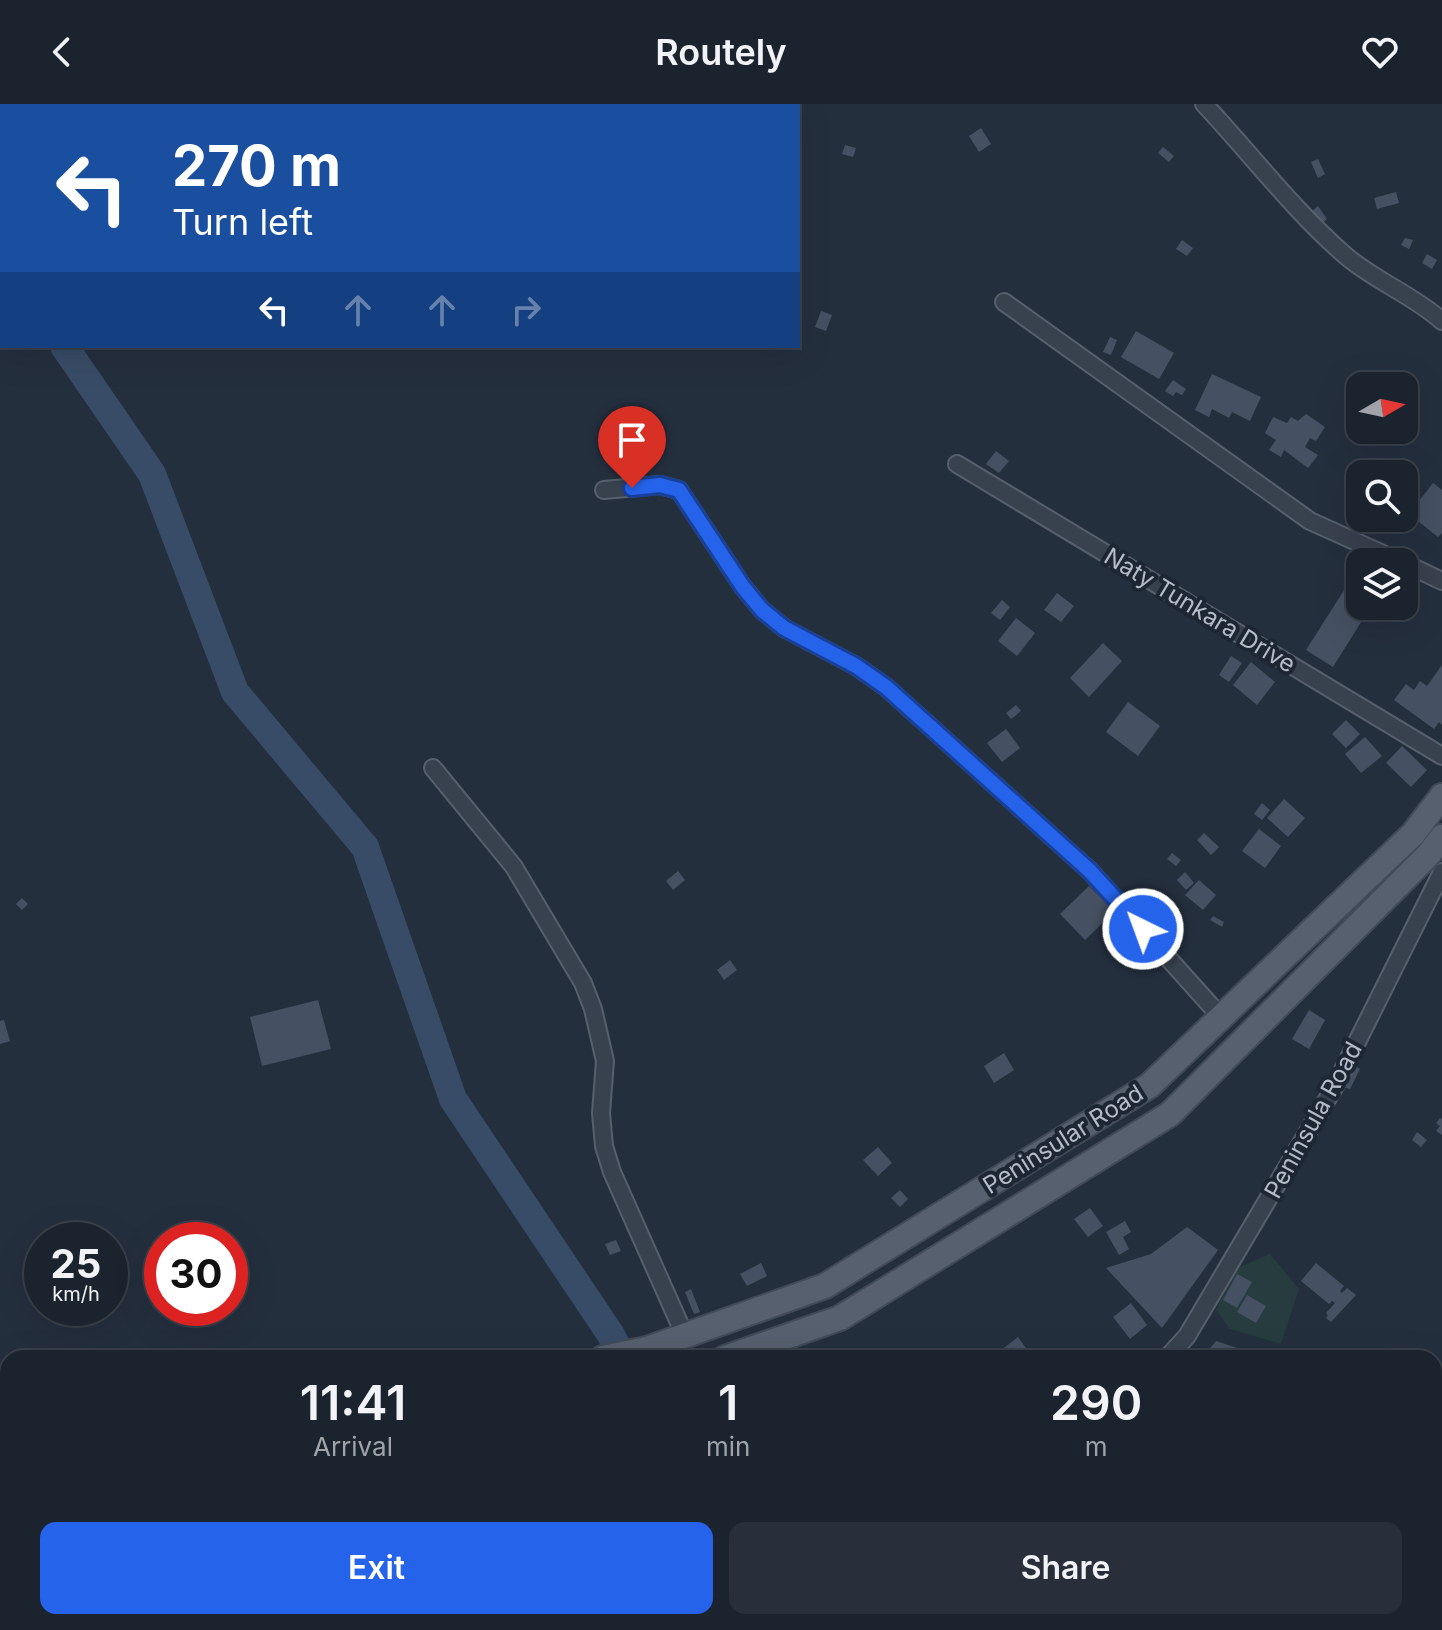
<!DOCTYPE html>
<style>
body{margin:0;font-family:Inter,sans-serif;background:#282f3a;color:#f1f3f6;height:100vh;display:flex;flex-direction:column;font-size:30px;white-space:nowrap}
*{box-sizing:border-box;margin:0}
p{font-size:26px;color:#a0a4aa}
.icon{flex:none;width:44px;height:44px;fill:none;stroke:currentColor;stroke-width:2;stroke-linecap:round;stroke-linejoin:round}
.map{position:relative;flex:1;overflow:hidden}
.side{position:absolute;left:0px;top:1246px;width:1442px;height:280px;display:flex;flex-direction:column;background:#1b232e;border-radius:24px 24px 0 0;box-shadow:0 8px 32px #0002,0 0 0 2px #39404a}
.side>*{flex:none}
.top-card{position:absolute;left:0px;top:0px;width:800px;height:244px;box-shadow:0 8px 32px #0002,0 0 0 2px #39404a;background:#1a4fa0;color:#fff;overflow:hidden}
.needle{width:52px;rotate:81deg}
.tools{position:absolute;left:1346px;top:268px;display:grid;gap:16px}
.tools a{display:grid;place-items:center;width:72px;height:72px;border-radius:16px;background:#1b232e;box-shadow:0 8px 32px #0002,0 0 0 2px #39404a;font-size:40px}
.speed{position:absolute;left:24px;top:1118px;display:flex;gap:16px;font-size:40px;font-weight:700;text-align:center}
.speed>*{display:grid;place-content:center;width:104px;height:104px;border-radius:50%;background:#1b232e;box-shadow:0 8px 32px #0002,0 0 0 2px #39404a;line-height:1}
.speed small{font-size:20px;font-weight:400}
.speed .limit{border:12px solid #d22;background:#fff;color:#111}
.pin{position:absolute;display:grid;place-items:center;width:68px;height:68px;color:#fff;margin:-82px -34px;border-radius:50% 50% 50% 0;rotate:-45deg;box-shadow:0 0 8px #0007}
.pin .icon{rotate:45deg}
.me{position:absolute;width:88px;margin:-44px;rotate:318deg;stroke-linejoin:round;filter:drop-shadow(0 0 6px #0008)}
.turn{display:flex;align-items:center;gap:28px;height:168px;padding:0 40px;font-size:36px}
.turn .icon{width:104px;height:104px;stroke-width:2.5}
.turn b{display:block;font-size:56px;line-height:68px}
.lanes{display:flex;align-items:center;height:76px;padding:0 40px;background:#0003;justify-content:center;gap:40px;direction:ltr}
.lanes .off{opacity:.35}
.eta{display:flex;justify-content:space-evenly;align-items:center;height:136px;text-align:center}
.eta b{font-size:48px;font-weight:600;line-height:56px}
.action{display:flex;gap:16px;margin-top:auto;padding:16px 40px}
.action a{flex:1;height:92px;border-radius:16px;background:#2563eb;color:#fff;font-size:32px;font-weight:600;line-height:92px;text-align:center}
.action a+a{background:#282f3a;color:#f1f3f6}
header{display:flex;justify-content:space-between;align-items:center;height:104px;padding:0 40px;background:#1b232e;font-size:36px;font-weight:600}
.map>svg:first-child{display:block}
.green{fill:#263c3f}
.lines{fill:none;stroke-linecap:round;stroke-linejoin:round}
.river{stroke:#394c67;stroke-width:28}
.building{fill:#455162}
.minor-casing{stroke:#565f6c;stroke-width:20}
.primary-casing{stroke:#414a57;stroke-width:28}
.minor{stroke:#38414e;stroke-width:16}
.primary{stroke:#56606e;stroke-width:24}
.route-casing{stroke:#184099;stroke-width:20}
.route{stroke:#2563eb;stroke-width:14}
.labels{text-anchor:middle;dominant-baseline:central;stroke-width:8;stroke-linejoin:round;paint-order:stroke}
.street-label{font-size:24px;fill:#b4bcc9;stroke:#1d2633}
</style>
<header><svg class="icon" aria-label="back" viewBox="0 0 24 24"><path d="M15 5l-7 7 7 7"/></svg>Routely<svg class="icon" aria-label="heart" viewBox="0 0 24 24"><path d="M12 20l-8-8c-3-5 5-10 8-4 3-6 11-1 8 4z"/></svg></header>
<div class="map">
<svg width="1442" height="1526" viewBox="0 0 1442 1526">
<rect width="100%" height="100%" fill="#242f3e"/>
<path class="green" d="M 1270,1150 L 1299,1185 L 1281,1240 L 1230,1225 L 1216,1206 L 1235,1165 Z"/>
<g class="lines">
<path class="river" d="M 0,150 L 2,152
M 64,242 L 152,370 L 235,588 L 365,743 L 453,995 L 611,1231 L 623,1254
M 776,1518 L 782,1526"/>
</g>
<path class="building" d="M 981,24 L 991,40 L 979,48 L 969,32 Z
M 845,41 L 856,44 L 853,53 L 842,50 Z
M 1163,43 L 1174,52 L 1169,58 L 1158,49 Z
M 1318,55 L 1325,70 L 1318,74 L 1311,58 Z
M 1396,88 L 1399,99 L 1377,105 L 1374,94 Z
M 1318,102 L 1327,115 L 1319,121 L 1311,108 Z
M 1405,134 L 1413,136 L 1409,145 L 1401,141 Z
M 1182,136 L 1193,144 L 1187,152 L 1176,145 Z
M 1427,150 L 1437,156 L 1432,165 L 1422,159 Z
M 821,207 L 832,211 L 826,227 L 815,223 Z
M 1136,227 L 1174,249 L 1159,275 L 1121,253 Z
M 1110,233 L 1117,236 L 1111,251 L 1103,248 Z
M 1212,270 L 1261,293 L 1250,317 L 1232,308 L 1229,314 L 1212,305 L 1209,313 L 1195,306 Z
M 1173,276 L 1186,285 L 1182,291 L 1176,288 L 1173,292 L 1165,287 Z
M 1306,310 L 1325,323 L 1316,337 L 1310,334 L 1305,343 L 1318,351 L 1308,364 L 1284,346 L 1281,353 L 1269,346 L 1276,336 L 1265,329 L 1273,313 L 1287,319 L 1291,313 L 1298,317 Z
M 996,347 L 1009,357 L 999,369 L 986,360 Z
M 1433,379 L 1442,386 L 1442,429 L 1438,433 L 1409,410 Z
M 1360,461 L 1360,502 L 1371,502 L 1333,563 L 1306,546 Z
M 1057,489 L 1074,502 L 1061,518 L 1044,506 Z
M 1002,496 L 1010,503 L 1000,516 L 991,509 Z
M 1016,514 L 1035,529 L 1017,552 L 998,537 Z
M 1103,539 L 1122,557 L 1089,593 L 1070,574 Z
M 1231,552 L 1242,559 L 1229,578 L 1219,571 Z
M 1251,558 L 1275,578 L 1257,601 L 1233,581 Z
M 1442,561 L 1442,621 L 1439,618 L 1434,625 L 1394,596 L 1406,580 L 1414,586 L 1420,577 L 1427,582 Z
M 1128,598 L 1160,622 L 1138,652 L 1106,628 Z
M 1016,601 L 1021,607 L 1011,615 L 1006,609 Z
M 1346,616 L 1360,630 L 1346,644 L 1332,630 Z
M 1006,625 L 1020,644 L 1002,658 L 987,639 Z
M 1365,633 L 1382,652 L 1361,669 L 1345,650 Z
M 1402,642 L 1427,666 L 1411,683 L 1386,659 Z
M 1284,695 L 1305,714 L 1288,733 L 1267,714 Z
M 1262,699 L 1270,706 L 1262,716 L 1254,710 Z
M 1259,725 L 1281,742 L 1265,764 L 1242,747 Z
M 1204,729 L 1219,743 L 1211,751 L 1197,736 Z
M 1172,749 L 1181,756 L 1176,762 L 1167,755 Z
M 678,767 L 685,776 L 673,786 L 666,777 Z
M 1185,768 L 1194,779 L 1186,786 L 1177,776 Z
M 1199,776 L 1216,791 L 1203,806 L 1185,791 Z
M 1089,782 L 1114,808 L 1085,836 L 1060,810 Z
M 22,794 L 28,800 L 22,806 L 16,800 Z
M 1213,812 L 1224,818 L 1222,823 L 1210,816 Z
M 730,856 L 737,866 L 724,876 L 717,866 Z
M 318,896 L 331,945 L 262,962 L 250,913 Z
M 1309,906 L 1325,916 L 1309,945 L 1292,935 Z
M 4,916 L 10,937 L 0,940 L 0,917 Z
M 1004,949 L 1014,966 L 994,979 L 984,962 Z
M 1350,959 L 1360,965 L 1350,985 L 1337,981 Z
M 1440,1014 L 1442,1015 L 1442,1031 L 1436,1027 L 1440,1022 L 1436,1019 Z
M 1417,1028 L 1427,1036 L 1421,1043 L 1412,1036 Z
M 878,1043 L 892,1059 L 878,1072 L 863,1056 Z
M 900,1086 L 908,1095 L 900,1103 L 891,1094 Z
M 1090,1104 L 1103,1122 L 1088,1133 L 1074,1115 Z
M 1125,1117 L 1131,1128 L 1123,1133 L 1129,1145 L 1119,1151 L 1106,1128 Z
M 1187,1123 L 1218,1146 L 1162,1224 L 1106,1164 L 1151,1150 Z
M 616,1136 L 621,1147 L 610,1151 L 605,1140 Z
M 761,1159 L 767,1172 L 747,1182 L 740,1170 Z
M 1316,1159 L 1344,1182 L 1340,1187 L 1342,1189 L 1347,1184 L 1356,1191 L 1331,1218 L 1326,1214 L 1328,1211 L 1326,1209 L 1335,1199 L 1332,1197 L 1329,1200 L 1301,1177 Z
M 1237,1170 L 1252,1178 L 1237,1204 L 1223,1196 Z
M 691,1185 L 700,1208 L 694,1210 L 685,1188 Z
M 1247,1191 L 1266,1202 L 1256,1219 L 1237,1208 Z
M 1131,1199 L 1147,1221 L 1130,1235 L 1113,1213 Z
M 1018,1233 L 1030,1250 L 1026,1254 L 1006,1254 L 1000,1247 Z
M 1216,1237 L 1265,1253 L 1265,1254 L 1202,1254 Z
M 51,1518 L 73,1518 L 75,1526 L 54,1526 Z
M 675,1518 L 709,1518 L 713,1526 L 661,1526 Z
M 1000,1518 L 1018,1518 L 1005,1526 Z
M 1046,1518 L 1070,1518 L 1072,1524 L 1050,1526 Z
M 753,1519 L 757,1526 L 739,1526 Z"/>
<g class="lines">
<g class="minor-casing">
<path id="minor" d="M 1204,0 C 1251,50 1294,107 1346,152 C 1375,177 1413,191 1442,217
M 1004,198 L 1310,417 L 1401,458
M 957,360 L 1442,652
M 604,386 L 660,381 L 679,386 L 743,483 L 762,506 L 784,524 L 856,562 L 886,583 L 1090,767 L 1221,913
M 1404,459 L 1442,477
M 433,664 L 514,763 L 583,879 L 593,905 L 605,957 L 601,1009 L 604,1042 L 612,1068 L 685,1232
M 1167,1254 L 1187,1232 L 1335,982 L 1442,768
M 309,1518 L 327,1526
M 1094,1518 L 1101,1526
M 860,1526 L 875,1518"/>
</g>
<g class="primary-casing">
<path id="primary" d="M 603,1254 L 647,1245 L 825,1182 L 1149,982 L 1413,730 L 1442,692
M 725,1254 L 840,1214 L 1170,1010 L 1429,750 L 1442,733
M 0,1312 L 8,1312
M 0,1355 L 8,1355"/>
</g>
<use href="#minor" class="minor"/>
<use href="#primary" class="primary"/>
</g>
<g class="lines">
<g class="route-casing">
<path id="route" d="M 632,384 L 660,381 L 679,386 L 743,483 L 762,506 L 784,524 L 856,562 L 886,583 L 1090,767 L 1143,825"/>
</g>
<use href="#route" class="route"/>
</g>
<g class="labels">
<g class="street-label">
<text transform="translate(1200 506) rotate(31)">Naty Tunkara Drive</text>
<text transform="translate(1313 1016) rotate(-61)">Peninsula Road</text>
<text transform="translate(1063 1035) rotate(-32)">Peninsular Road</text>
</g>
</g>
</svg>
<div class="tools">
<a><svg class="needle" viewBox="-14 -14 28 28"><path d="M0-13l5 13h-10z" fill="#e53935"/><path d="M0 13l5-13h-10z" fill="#a0a4aa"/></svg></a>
<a><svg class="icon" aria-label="search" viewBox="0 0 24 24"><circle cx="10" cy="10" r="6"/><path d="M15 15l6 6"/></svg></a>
<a><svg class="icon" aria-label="layers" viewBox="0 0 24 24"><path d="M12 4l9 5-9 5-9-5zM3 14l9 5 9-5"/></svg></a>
</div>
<div class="speed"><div>25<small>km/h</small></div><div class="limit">30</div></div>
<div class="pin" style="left:632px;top:384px;background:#d93025"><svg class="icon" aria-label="arrive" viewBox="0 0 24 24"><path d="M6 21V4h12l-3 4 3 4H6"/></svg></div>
<svg class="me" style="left:1143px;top:825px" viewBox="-20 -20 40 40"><circle r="17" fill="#2563eb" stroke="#fff" stroke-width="3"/><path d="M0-11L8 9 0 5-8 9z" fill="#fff"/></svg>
<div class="top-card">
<div class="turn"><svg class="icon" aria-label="left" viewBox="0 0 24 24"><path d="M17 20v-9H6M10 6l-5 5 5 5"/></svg><div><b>270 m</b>Turn left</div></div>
<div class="lanes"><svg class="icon" aria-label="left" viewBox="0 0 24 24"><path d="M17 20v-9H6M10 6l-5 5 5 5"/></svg><svg class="icon off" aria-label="ahead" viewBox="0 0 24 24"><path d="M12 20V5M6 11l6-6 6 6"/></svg><svg class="icon off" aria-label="ahead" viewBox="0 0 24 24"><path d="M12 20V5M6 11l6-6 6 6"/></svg><svg class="icon off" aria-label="right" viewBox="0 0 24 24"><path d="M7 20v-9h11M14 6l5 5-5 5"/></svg></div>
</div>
<section class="side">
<div class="eta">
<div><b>11:41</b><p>Arrival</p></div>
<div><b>1</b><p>min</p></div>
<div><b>290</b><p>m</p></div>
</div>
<div class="action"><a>Exit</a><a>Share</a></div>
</section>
</div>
